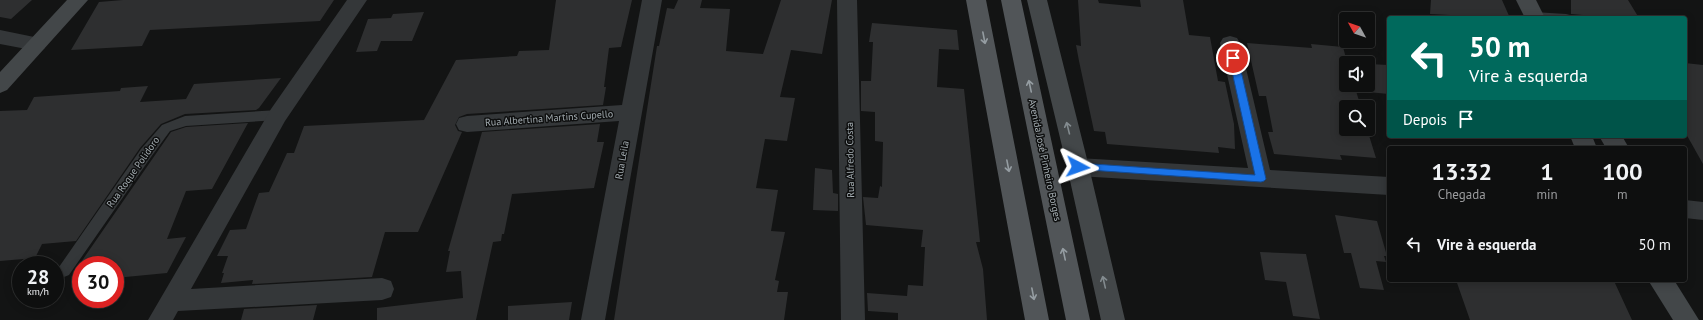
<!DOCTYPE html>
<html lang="pt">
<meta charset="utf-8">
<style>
body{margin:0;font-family:"PT Sans",sans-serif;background:#1c1d1d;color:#f1f3f6;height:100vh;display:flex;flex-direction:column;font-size:15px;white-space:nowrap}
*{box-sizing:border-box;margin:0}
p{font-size:13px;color:#9b9c9e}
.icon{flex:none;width:22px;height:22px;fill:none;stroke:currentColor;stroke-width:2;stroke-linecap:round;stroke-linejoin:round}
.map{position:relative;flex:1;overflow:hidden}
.details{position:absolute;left:1387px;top:146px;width:300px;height:136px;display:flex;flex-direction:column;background:#0e0f0f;border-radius:4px;box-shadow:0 2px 10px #0003,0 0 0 1px #2e2f2f}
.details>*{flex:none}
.banner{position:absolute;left:1387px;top:16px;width:300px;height:122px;border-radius:4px;box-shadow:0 2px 10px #0003,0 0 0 1px #2e2f2f;background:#00695c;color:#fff;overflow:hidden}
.needle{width:26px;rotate:310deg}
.fabs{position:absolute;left:1339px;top:12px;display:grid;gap:8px}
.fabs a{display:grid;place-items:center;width:36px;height:36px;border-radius:4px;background:#0e0f0f;box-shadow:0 2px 10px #0003,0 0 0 1px #2e2f2f;font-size:20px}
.speed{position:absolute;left:12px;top:256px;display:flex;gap:8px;font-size:20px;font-weight:700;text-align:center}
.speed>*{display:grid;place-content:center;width:52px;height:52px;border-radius:50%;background:#0e0f0f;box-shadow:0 2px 10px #0003,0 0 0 1px #2e2f2f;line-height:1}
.speed small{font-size:10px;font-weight:400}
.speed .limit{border:6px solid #d22;background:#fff;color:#111}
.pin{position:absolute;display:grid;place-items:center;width:34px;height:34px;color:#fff;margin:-17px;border:2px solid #fff;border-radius:50%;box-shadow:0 1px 4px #0007}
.me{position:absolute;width:44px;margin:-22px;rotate:94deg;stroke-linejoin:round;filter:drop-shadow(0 0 3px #0008)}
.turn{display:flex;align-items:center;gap:14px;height:84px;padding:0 16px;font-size:18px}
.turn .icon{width:52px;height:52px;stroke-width:2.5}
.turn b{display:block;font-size:28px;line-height:34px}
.then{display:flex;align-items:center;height:38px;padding:0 16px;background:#0003;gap:8px;font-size:15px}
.eta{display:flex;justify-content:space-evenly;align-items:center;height:68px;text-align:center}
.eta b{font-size:24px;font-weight:600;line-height:28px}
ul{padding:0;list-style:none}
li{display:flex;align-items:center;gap:12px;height:60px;padding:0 16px}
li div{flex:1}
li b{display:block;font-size:15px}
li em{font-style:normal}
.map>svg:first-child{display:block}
.building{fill:#2e2f30}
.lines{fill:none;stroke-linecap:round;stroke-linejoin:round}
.lane{fill:#343739;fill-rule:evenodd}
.street{fill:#343739;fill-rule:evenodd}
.secondary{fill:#434749;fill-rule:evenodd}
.primary{fill:#515558;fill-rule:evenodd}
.oneway{stroke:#959da2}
.oneway2{stroke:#838b8f}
.route{fill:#1a73e8;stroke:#114b97}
.labels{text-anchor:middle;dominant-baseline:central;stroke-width:3;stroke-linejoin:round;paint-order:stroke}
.street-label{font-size:10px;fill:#a6afb4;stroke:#0e0f0f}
</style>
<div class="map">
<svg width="1703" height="320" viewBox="0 0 1703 320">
<rect width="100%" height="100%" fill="#131414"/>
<path class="building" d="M 0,0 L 32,0 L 11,19 L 0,17 Z
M 123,0 L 334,0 L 320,21 L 150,30 L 142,46 L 71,50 L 99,2 Z
M 556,0 L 632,0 L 621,47 L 609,48 L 604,87 L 606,87 L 603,105 L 467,114 L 459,117 L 455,125 L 458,131 L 462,132 L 418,232 L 385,232 L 372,277 L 252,284 L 253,280 L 221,283 L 224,273 L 222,273 L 228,256 L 217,256 L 230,230 L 246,229 L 259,193 L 269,192 L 287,153 L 294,153 L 304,126 L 424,120 L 456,60 L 517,56 L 519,51 L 549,50 Z
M 678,0 L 702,0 L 700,8 L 730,9 L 726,51 L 763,54 L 781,0 L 832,0 L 822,54 L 791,50 L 780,97 L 795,98 L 787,141 L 765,139 L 756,188 L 778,190 L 771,231 L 785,232 L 775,280 L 779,281 L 777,292 L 788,292 L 784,320 L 614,320 L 657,46 L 659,46 L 667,8 L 674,9 Z
M 1078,0 L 1098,0 L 1099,3 L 1141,7 L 1140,0 L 1183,0 L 1189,35 L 1210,37 L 1218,81 L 1225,82 L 1234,124 L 1235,149 L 1218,147 L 1219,153 L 1107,144 L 1105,132 L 1094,131 L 1079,61 L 1076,45 L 1081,46 Z
M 1431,0 L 1502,0 L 1510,18 L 1430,14 Z
M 1571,0 L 1628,0 L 1639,18 L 1618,18 L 1571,14 Z
M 424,12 L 412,41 L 381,41 L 377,51 L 356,52 L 368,19 L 391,18 L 393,14 Z
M 872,23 L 957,30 L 959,50 L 939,49 L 937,87 L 964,89 L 979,232 L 980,242 L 976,242 L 983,269 L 987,320 L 898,320 L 898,313 L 868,311 L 867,293 L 907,296 L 908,285 L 923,286 L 925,247 L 921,247 L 923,230 L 866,225 L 863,197 L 878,198 L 880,186 L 882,187 L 883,142 L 875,141 L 875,112 L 861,111 L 861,81 L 871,81 L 873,42 L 869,42 Z
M 1247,43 L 1312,48 L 1311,44 L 1343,47 L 1347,62 L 1358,63 L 1346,63 L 1346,85 L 1368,85 L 1368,64 L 1389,65 L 1389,94 L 1356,91 L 1361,107 L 1346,107 L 1346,129 L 1367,129 L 1376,158 L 1340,155 L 1342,160 L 1274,154 L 1268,132 L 1273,132 L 1266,96 L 1259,96 Z
M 1685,63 L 1703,65 L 1703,164 L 1685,132 Z
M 281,78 L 259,108 L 256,110 L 185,114 L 161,124 L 140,148 L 76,241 L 42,244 L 35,258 L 0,261 L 0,111 L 27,110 L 34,97 L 120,91 L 121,88 L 148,86 L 140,102 L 186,99 L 194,84 Z
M 248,123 L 212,189 L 186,191 L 167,239 L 186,237 L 167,273 L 115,278 L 115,265 L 79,265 L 171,132 L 186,127 Z
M 600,124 L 597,142 L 604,142 L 594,188 L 512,194 L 504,234 L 502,234 L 501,241 L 493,242 L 476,320 L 377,320 L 377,308 L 463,298 L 461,271 L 446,272 L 450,251 L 448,251 L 482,132 Z
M 815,168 L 832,170 L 833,193 L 838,194 L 838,211 L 813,210 Z
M 1335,215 L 1377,221 L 1387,256 L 1384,256 L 1386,262 L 1376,261 L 1384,290 L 1360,288 L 1351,253 L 1344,253 Z
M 1260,252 L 1306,254 L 1320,319 L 1293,316 L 1286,282 L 1265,280 Z
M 1456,280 L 1614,281 L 1632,320 L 1470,320 Z
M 572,302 L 569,320 L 508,320 L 508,306 Z
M 317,305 L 313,320 L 241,320 L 244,309 Z"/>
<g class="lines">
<path class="lane" d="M 1534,12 L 1566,14 L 1570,15 L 1572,18 L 1529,18 L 1528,16 L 1530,13 Z
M 278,110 L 282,112 L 284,115 L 282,118 L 278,120 L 186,126 L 170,131 L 151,157 L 69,275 L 64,277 L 59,275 L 57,271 L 59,267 L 141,149 L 162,125 L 185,116 Z"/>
<path class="street" d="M 347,0 L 367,0 L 285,121 L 191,289 L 382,278 L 391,281 L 394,289 L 391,297 L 382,300 L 178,311 L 173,320 L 148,320 L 271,109 Z
M 642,0 L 662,0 L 605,320 L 581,320 L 619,121 L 467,132 L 459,130 L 456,124 L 459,118 L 467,116 L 622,105 Z
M 837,0 L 857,0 L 865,320 L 841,320 Z
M 0,30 L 44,39 L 47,44 L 44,49 L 37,51 L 0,44 Z
M 1230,36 L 1237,38 L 1240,43 L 1270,170 L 1389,177 L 1389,195 L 1078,176 L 1070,173 L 1067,167 L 1070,161 L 1078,158 L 1248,168 L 1220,43 L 1223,38 Z
M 1685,200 L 1703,202 L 1703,220 L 1685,218 Z"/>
<path class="secondary" d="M 67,0 L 88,0 L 7,90 L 0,93 L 0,72 Z
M 1027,0 L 1047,0 L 1089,167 L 1125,320 L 1101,320 L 1067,167 Z
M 1516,0 L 1536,0 L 1545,18 L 1525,18 Z
M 1570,136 L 1592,136 L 1597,148 L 1575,148 Z
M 1599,136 L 1622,136 L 1629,148 L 1606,148 Z
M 1648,280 L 1674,280 L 1699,320 L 1673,320 Z"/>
<path class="primary" d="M 966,0 L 986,0 L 1049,320 L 1025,320 Z
M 1001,0 L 1021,0 L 1090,320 L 1066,320 Z"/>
</g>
<defs><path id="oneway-shaft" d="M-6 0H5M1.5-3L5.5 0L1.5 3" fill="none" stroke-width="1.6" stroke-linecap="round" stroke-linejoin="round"/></defs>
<g class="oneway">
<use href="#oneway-shaft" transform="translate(984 38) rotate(79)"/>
<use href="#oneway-shaft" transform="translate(1030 86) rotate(-102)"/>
<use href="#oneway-shaft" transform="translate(1008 166) rotate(79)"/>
<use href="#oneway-shaft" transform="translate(1064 254) rotate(-102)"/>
<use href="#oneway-shaft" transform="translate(1033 294) rotate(79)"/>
</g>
<g class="oneway2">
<use href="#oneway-shaft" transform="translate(1068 128) rotate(-104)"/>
<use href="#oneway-shaft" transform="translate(1104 282) rotate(-103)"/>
</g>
<path class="route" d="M 1233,55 L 1238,58 L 1266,179 L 1264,181 L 1261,182 L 1075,169 L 1073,167 L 1075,164 L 1078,163 L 1255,175 L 1229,58 Z"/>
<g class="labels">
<g class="street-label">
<text transform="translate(549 118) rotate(-4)">Rua Albertina Martins Cupello</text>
<text transform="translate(622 160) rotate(-80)">Rua Leila</text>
<text transform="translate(850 160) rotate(-91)">Rua Alfredo Costa</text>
<text transform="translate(1045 160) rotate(78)">Avenida José Pinheiro Borges</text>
<text transform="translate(133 172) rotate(-55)">Rua Roque Polidoro</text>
</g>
</g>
</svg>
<div class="fabs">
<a><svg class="needle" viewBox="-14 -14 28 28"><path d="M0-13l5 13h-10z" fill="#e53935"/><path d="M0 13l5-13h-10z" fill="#9b9c9e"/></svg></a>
<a><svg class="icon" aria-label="sound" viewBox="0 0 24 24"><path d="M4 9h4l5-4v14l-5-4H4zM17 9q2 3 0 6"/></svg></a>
<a><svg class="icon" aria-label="search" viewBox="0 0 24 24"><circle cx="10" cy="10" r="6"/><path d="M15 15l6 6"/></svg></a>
</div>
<div class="speed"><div>28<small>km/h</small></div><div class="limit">30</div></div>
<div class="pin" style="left:1233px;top:58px;background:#d93025"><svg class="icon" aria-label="arrive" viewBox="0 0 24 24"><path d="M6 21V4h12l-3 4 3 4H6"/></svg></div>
<svg class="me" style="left:1078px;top:167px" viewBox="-20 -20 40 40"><path d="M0-17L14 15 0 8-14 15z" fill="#1a73e8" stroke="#fff" stroke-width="4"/></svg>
<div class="banner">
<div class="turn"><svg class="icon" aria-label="left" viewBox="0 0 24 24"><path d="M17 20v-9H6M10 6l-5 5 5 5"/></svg><div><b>50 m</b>Vire à esquerda</div></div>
<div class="then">Depois<svg class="icon" aria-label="arrive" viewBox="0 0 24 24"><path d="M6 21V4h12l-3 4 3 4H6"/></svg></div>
</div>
<section class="details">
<div class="eta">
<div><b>13:32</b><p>Chegada</p></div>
<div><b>1</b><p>min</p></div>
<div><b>100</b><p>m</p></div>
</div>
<ul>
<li><svg class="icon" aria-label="left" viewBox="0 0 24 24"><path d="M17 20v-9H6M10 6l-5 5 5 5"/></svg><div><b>Vire à esquerda</b></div><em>50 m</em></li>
</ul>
</section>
</div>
